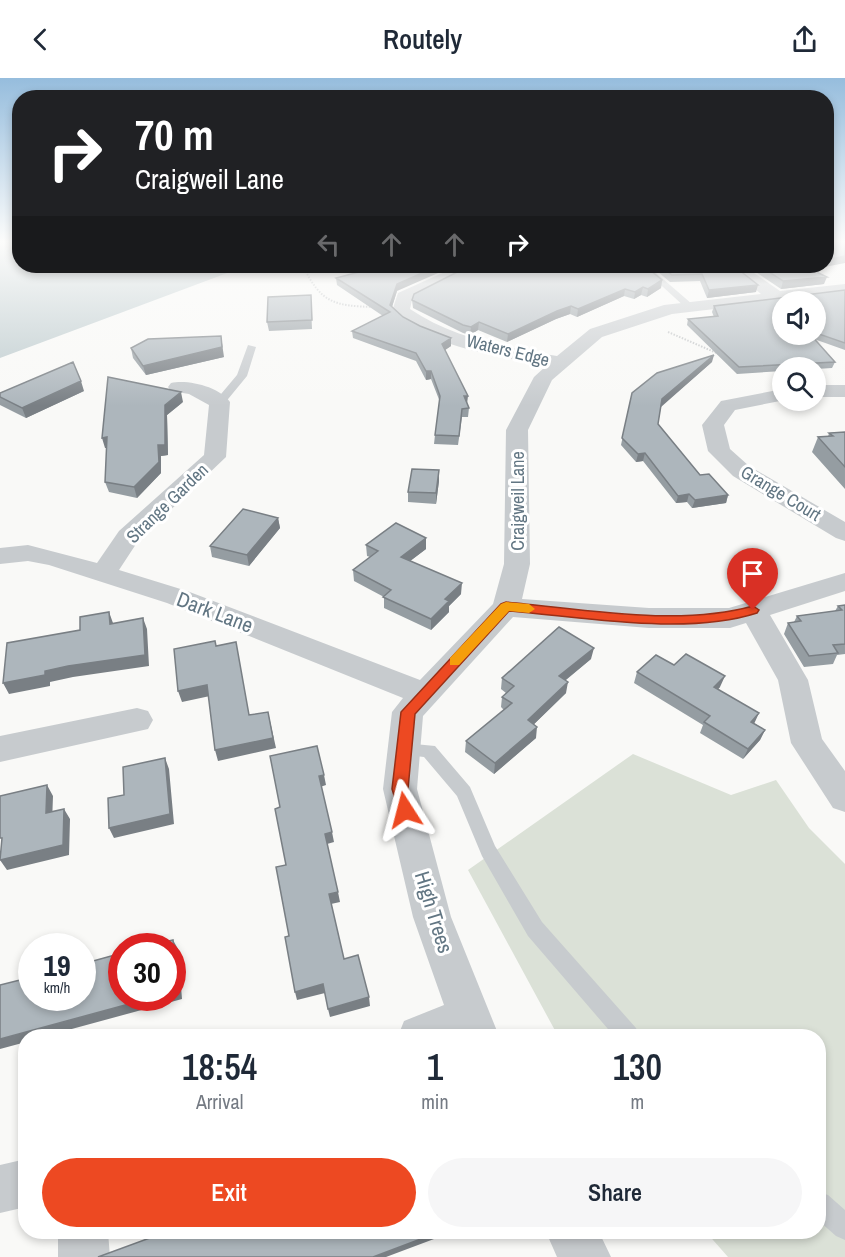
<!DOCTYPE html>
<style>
body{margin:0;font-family:"Archivo Narrow",sans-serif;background:#f6f6f7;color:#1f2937;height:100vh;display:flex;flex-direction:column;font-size:22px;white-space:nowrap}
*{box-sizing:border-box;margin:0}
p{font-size:20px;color:#747a83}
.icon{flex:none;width:33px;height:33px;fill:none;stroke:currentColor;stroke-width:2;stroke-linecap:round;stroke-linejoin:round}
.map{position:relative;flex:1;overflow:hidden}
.panel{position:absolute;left:18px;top:951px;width:808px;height:210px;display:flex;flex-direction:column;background:#fff;border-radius:24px;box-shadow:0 3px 9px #0003}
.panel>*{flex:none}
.hud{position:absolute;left:12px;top:12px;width:822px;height:183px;border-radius:24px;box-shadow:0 3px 9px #0003;background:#202124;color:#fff;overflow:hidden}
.buttons{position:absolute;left:772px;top:213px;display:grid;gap:12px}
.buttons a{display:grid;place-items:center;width:54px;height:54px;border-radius:50%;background:#fff;box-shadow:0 3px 9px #0003;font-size:30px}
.speed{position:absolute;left:18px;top:855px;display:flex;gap:12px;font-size:30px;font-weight:700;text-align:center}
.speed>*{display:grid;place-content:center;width:78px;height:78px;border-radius:50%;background:#fff;box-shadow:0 3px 9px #0003;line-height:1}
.speed small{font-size:15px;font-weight:400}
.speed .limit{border:9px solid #d22;background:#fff;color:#111}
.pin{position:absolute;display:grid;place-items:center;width:51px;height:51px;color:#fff;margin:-62px -26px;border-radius:50% 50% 50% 0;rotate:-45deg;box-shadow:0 0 6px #0007}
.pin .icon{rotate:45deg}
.me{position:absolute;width:66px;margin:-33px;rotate:351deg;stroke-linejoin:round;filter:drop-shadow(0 0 4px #0008)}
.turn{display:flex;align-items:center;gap:21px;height:126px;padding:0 24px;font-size:27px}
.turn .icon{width:78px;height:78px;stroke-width:2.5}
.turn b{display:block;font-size:42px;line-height:51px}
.lanes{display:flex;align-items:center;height:57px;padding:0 24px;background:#0003;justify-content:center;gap:30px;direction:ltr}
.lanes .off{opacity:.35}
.eta{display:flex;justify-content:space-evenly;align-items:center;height:102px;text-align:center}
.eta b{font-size:36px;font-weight:600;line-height:42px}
.action{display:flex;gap:12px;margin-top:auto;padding:12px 24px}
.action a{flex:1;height:69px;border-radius:36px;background:#ed4922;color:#fff;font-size:24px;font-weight:600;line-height:69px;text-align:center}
.action a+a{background:#f6f6f7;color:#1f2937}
header{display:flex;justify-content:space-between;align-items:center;height:78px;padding:0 24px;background:#fff;font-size:27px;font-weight:600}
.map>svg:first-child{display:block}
.green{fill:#dbe1d7}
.water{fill:#bccacd}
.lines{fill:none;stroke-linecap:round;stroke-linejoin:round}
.path{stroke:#c0c3c5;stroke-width:2;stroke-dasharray:1.5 1.5;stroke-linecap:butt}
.lane{fill:#c7cbce;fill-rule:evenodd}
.street{fill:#c7cbce;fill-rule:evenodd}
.wall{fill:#959da2;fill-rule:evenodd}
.shaded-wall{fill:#797f84}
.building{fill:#adb6bc;stroke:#797f84;stroke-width:1.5}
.route{fill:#ed4922;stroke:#9a2f16;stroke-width:1.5}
.slow{fill:#f59e0b}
.labels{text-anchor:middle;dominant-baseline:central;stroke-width:6;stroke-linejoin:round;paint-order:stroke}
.far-street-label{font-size:18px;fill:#627683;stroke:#fff}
.street-label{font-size:21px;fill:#627683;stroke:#fff}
</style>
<header><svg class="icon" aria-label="back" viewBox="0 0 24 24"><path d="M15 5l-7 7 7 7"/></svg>Routely<svg class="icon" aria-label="share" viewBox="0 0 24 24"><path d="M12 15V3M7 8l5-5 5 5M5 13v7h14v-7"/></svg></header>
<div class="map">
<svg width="845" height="1179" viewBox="0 0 845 1179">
<rect width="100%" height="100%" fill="#f9f9f7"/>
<path class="green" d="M 633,676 L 731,717 L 776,702 L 809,750 L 845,786 L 845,1179 L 728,1179 L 706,1154 L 819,1154 L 819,958 L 558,958 L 468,792 Z"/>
<path class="water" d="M 0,163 L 19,163 L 20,188 L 246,188 L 0,280 Z"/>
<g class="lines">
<path class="path" d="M 303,188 C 321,225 334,228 375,229
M 668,254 L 719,276"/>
<path class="lane" d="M 640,188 L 648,188 L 692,226 L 692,230 L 686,230 Z
M 248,267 L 256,269 L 247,298 L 224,326 L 216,326 L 216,322 L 237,297 Z
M 404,665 L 435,668 L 470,709 L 495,768 L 542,844 L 636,950 L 639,958 L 614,958 L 528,858 L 482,778 L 457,718 L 424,679 L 398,676 L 396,671 L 398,666 Z
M 819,1114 L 828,1117 L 845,1132 L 845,1162 L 836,1158 L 819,1143 Z"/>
<path class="street" d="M 458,188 L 475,189 L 412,222 L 410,231 C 454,261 506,269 557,278 L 590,251 L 664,227 L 761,216 L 728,188 L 744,188 L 780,213 L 845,206 L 845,216 L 672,236 L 602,259 L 552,302 L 528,352 L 530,486 L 522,521 L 649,530 L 729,530 L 845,495 L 845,513 L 770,537 L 808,602 L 822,661 L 845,693 L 845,734 L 833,730 L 791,665 L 778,602 L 746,545 L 730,550 L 649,550 L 513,539 L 423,638 L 417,711 L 451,839 L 499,958 L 398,958 L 404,943 L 444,927 L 413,839 L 383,711 L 392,634 L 403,620 L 167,525 L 49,487 L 28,483 L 0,486 L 0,470 L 28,467 L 97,485 L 119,453 L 204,377 L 209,327 L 189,316 L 171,313 L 168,309 L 171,305 C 188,301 220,309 230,324 L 226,379 L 138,463 L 119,492 L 187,513 L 420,602 L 493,526 L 504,486 L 506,352 L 534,299 L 546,288 C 507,280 416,266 392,233 L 398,215 Z
M 816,307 L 845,307 L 845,319 L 816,319 Z
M 783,311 L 783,322 L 785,322 L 735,332 L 724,347 L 730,371 L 749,388 L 845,444 L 845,463 L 836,460 L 733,398 L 708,373 L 702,347 L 721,323 Z
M 137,630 L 148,633 L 153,642 L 148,651 L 0,684 L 0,658 Z
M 26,1081 L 26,1129 L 0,1135 L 0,1087 Z
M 58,1154 L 108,1154 L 110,1179 L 58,1179 Z
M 546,1154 L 599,1154 L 611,1179 L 557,1179 Z"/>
</g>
<path class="wall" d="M 651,188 L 691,188 L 756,214 L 707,220 L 700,203 L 670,204 Z
M 747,188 L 826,188 L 812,191 L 824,206 L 781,211 Z
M 359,194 L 397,213 L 392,229 L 403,239 L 420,248 L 451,260 L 451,268 L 445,272 L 469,330 L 468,339 L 462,339 L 458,367 L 434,366 L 435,357 L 440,324 L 431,301 L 426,302 L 416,283 L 353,260 L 352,253 L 383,238 L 337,207 L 336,200 Z
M 662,202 L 661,210 L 647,219 L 641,217 L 634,221 L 624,218 L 577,239 L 570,236 L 556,241 L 507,264 L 478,252 L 470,257 L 463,255 L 413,230 L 412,222 Z
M 845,212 L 845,272 L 814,261 L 835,284 L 832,290 L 816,291 L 816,290 L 783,290 L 783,293 L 737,296 L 687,247 L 688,241 L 714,239 L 712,234 L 714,228 ZM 816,224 L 816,256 L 783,256 Z
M 311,226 L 312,251 L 269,253 L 267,244 Z
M 131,270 L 224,279 L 146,297 L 133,280 Z
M 712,284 L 661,328 L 658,346 L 700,397 L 728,417 L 726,425 L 692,430 L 687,424 L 676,425 L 643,383 L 636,384 L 621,367 L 632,315 Z
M 84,313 L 26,340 L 0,327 L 0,315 Z
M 183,324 L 167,337 L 168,377 L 161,378 L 161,395 L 137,420 L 109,414 L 105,404 L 107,370 L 105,370 Z
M 845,354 L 845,411 L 812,374 L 818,359 L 828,359 L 829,355 Z
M 439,403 L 436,426 L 408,424 L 408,414 Z
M 278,440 L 280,450 L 249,488 L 212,479 L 210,468 Z
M 426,460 L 426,471 L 410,483 L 461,516 L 449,528 L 449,534 L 431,552 L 384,530 L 384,519 L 354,503 L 353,492 L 370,479 L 367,478 L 366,467 Z
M 845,527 L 845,576 L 837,577 L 833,586 L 804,589 L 784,556 L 788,545 L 794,544 L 797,538 L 835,533 L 838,528 Z
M 591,581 L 566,602 L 566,615 L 534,646 L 536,660 L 494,696 L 465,674 L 466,663 L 504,632 L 501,629 L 502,619 L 506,615 L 501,611 L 502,600 Z
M 674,587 L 720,609 L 718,611 L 754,645 L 765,652 L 760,662 L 743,681 L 700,655 L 703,647 L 634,605 L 637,594 Z"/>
<path class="shaded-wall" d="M 845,178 L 845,185 L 799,194 L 801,188 L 826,188 L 826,182 Z
M 438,188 L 454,188 L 397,213 L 390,235 L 390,227 L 397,206 Z
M 827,199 L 824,206 L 781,211 L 783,203 Z
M 662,202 L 661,210 L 647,219 L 648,211 Z
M 758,207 L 756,214 L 707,220 L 709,212 Z
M 643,209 L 641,217 L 634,221 L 635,214 Z
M 625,211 L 624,218 L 577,239 L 578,231 Z
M 571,228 L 570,236 L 556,241 L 507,264 L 508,256 L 557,233 Z
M 479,244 L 478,252 L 470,257 L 471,249 Z
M 221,258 L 224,279 L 146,297 L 143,288 Z
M 451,260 L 451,268 L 442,274 L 442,266 Z
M 714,277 L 712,284 L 661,329 L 662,321 Z
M 426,293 L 431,293 L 431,301 L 426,302 Z
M 81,303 L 84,313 L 26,340 L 22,330 Z
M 181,314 L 183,324 L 167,337 L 168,377 L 161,378 L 161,395 L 137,420 L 134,409 L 158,367 L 165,327 Z
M 464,318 L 468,318 L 467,326 Z
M 107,359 L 111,370 L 105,370 L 102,360 Z
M 645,375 L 643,383 L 636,384 L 638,376 Z
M 439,392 L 439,403 L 436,426 L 436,415 Z
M 689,416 L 687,424 L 676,425 L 678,418 Z
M 728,417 L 726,425 L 692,430 L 695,422 Z
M 278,440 L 280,450 L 249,488 L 247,477 Z
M 426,460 L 426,471 L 401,490 L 401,479 Z
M 462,505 L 461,516 L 449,528 L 449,534 L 431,552 L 431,541 L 445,521 Z
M 109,534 L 113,545 L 114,557 L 110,546 Z
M 143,540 L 147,551 L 149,588 L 73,599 L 50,604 L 50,608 L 9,616 L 3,605 L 45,593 Z
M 594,570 L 591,581 L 557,609 L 559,598 Z
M 725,598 L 720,609 L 710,620 L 714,609 Z
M 568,604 L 566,615 L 527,653 L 528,642 Z
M 207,607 L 210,618 L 182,624 L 178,613 Z
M 268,634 L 276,670 L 218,683 L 215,672 Z
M 759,635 L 754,646 L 751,644 Z
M 537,649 L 536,660 L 494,696 L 495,685 Z
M 765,652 L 760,662 L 743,681 L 748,671 Z
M 165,680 L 169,691 L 174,746 L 114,760 L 109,750 Z
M 324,697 L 326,707 L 320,709 L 319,698 Z
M 47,707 L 53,718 L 52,745 L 46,735 Z
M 64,731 L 70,741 L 69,777 L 7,792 L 0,782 Z
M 332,754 L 334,764 L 327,766 L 325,756 Z
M 338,814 L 340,824 L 331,826 L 329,816 Z
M 173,862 L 178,871 L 182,921 L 46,958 L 26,958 L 26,964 L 0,971 L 0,961 L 151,920 L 172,920 Z
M 323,906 L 325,915 L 297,922 L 295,914 Z
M 369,919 L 370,928 L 330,939 L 328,931 Z
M 434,1156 L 434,1161 L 386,1179 L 373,1179 Z"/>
<path class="building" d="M 826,163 L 845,163 L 845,178 L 826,182 Z
M 378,188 L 438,188 L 397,206 L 390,227 L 403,239 L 420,248 L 451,260 L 442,266 L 468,318 L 464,318 L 469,330 L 462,331 L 459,358 L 435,357 L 440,318 L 431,293 L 426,293 L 416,275 L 352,253 L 390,234 L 336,200 L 359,194 Z
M 469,188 L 645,188 L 662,202 L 648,211 L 643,209 L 635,214 L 625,211 L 578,231 L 571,228 L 557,233 L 508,256 L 479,244 L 471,249 L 463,247 L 412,222 L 414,216 Z
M 661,188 L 734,188 L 758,207 L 709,212 L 702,196 L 672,197 Z
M 760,188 L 804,188 L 827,199 L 783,203 Z
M 845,212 L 845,265 L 816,255 L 816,224 L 783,224 L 783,256 L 810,256 L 835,284 L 739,289 L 688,241 L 718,238 L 714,228 Z
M 311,217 L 312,242 L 267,244 L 268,219 Z
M 221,258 L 222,269 L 143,288 L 131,270 L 148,261 Z
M 714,277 L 662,321 L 658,346 L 700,397 L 709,396 L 728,417 L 695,422 L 689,416 L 678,418 L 645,375 L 638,376 L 622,360 L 632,315 L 657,295 Z
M 73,284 L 81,303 L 22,330 L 0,319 L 0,315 Z
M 108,299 L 181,314 L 165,327 L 165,367 L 158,367 L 159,384 L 134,409 L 105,404 L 107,359 L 102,360 Z
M 845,354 L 845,389 L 818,359 L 833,358 L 829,355 Z
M 412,391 L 439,392 L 436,415 L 408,414 Z
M 243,431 L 278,440 L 247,477 L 210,468 Z
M 396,445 L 426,460 L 401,479 L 462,505 L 445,521 L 449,523 L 431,541 L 383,519 L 391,512 L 353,492 L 378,473 L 366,467 Z
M 845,527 L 845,566 L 833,567 L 838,575 L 809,578 L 788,545 L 801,543 L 797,538 L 842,532 L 838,528 Z
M 109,534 L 110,546 L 143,540 L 145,577 L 68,588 L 45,593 L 45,597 L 3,605 L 7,565 L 80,552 L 80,539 Z
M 559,549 L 594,570 L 559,598 L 568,604 L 528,642 L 537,649 L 495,685 L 466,663 L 512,625 L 502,619 L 514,608 L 502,600 Z
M 215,563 L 216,568 L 236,564 L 249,637 L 268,634 L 273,660 L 215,672 L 207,607 L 178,613 L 174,571 Z
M 686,576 L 725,598 L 714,609 L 759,635 L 751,644 L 765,652 L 748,671 L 704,644 L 710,638 L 637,594 L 656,577 L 674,587 Z
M 317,668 L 324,697 L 319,698 L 332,754 L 325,756 L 338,814 L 329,816 L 344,881 L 358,877 L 369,919 L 328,931 L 323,906 L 295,914 L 285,859 L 289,858 L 276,789 L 286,787 L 275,731 L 280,729 L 270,678 Z
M 165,680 L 170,736 L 109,750 L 108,720 L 124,717 L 123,689 Z
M 47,707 L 46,735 L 64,731 L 63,767 L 0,782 L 2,760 L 0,760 L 0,718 Z
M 173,862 L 177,912 L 172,914 L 172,868 L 148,868 Z
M 122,875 L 122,920 L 151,920 L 0,961 L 0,907 L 32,899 L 32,920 L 82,920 L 82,886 Z
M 166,1154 L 433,1154 L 434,1156 L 373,1179 L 98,1179 Z"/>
<linearGradient id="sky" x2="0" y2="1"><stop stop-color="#96bddd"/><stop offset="0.5" stop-color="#fcfcfb"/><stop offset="1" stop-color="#fcfcfb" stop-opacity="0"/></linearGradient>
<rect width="845" height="328" fill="url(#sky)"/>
<path class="route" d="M 506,524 C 583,531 678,549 753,528 L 759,532 L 757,535 C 686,558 583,539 509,533 L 415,636 L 408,711 L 413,732 L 411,737 L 400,737 L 392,711 L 401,634 L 501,526 Z"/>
<path class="slow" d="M 506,524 L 529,526 L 535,531 L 529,535 L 509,533 L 459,587 L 450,587 L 450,580 L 501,526 Z"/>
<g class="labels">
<g class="far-street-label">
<text transform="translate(508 272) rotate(14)">Waters Edge</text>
<text transform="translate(781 415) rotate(31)">Grange Court</text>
<text transform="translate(517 423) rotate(-90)">Craigweil Lane</text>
<text transform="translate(167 425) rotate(-44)">Strange Garden</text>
</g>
<g class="street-label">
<text transform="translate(215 534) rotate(21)">Dark Lane</text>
<text transform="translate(434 834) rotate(73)">High Trees</text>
</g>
</g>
</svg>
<div class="buttons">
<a><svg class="icon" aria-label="sound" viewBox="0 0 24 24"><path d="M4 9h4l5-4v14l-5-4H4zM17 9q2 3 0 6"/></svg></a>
<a><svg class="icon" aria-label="search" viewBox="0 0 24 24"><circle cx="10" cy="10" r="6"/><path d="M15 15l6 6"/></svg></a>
</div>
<div class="speed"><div>19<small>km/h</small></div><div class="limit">30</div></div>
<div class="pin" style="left:753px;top:532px;background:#d93025"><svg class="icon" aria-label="arrive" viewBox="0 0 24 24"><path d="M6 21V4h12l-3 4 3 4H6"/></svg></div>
<svg class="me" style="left:405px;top:732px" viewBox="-20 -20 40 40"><path d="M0-17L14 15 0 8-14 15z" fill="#ed4922" stroke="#fff" stroke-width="4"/></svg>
<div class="hud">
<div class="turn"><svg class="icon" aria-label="right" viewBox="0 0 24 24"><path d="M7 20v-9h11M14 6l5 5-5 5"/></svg><div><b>70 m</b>Craigweil Lane</div></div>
<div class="lanes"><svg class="icon off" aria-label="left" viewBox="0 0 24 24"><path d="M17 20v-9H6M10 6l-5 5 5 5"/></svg><svg class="icon off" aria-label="ahead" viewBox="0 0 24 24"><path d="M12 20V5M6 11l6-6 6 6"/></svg><svg class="icon off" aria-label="ahead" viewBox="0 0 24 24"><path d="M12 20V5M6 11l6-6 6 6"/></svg><svg class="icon" aria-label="right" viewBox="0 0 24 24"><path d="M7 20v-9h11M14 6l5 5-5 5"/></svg></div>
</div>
<section class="panel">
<div class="eta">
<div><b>18:54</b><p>Arrival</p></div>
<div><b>1</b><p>min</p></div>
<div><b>130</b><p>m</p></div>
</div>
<div class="action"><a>Exit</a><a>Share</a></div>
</section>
</div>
